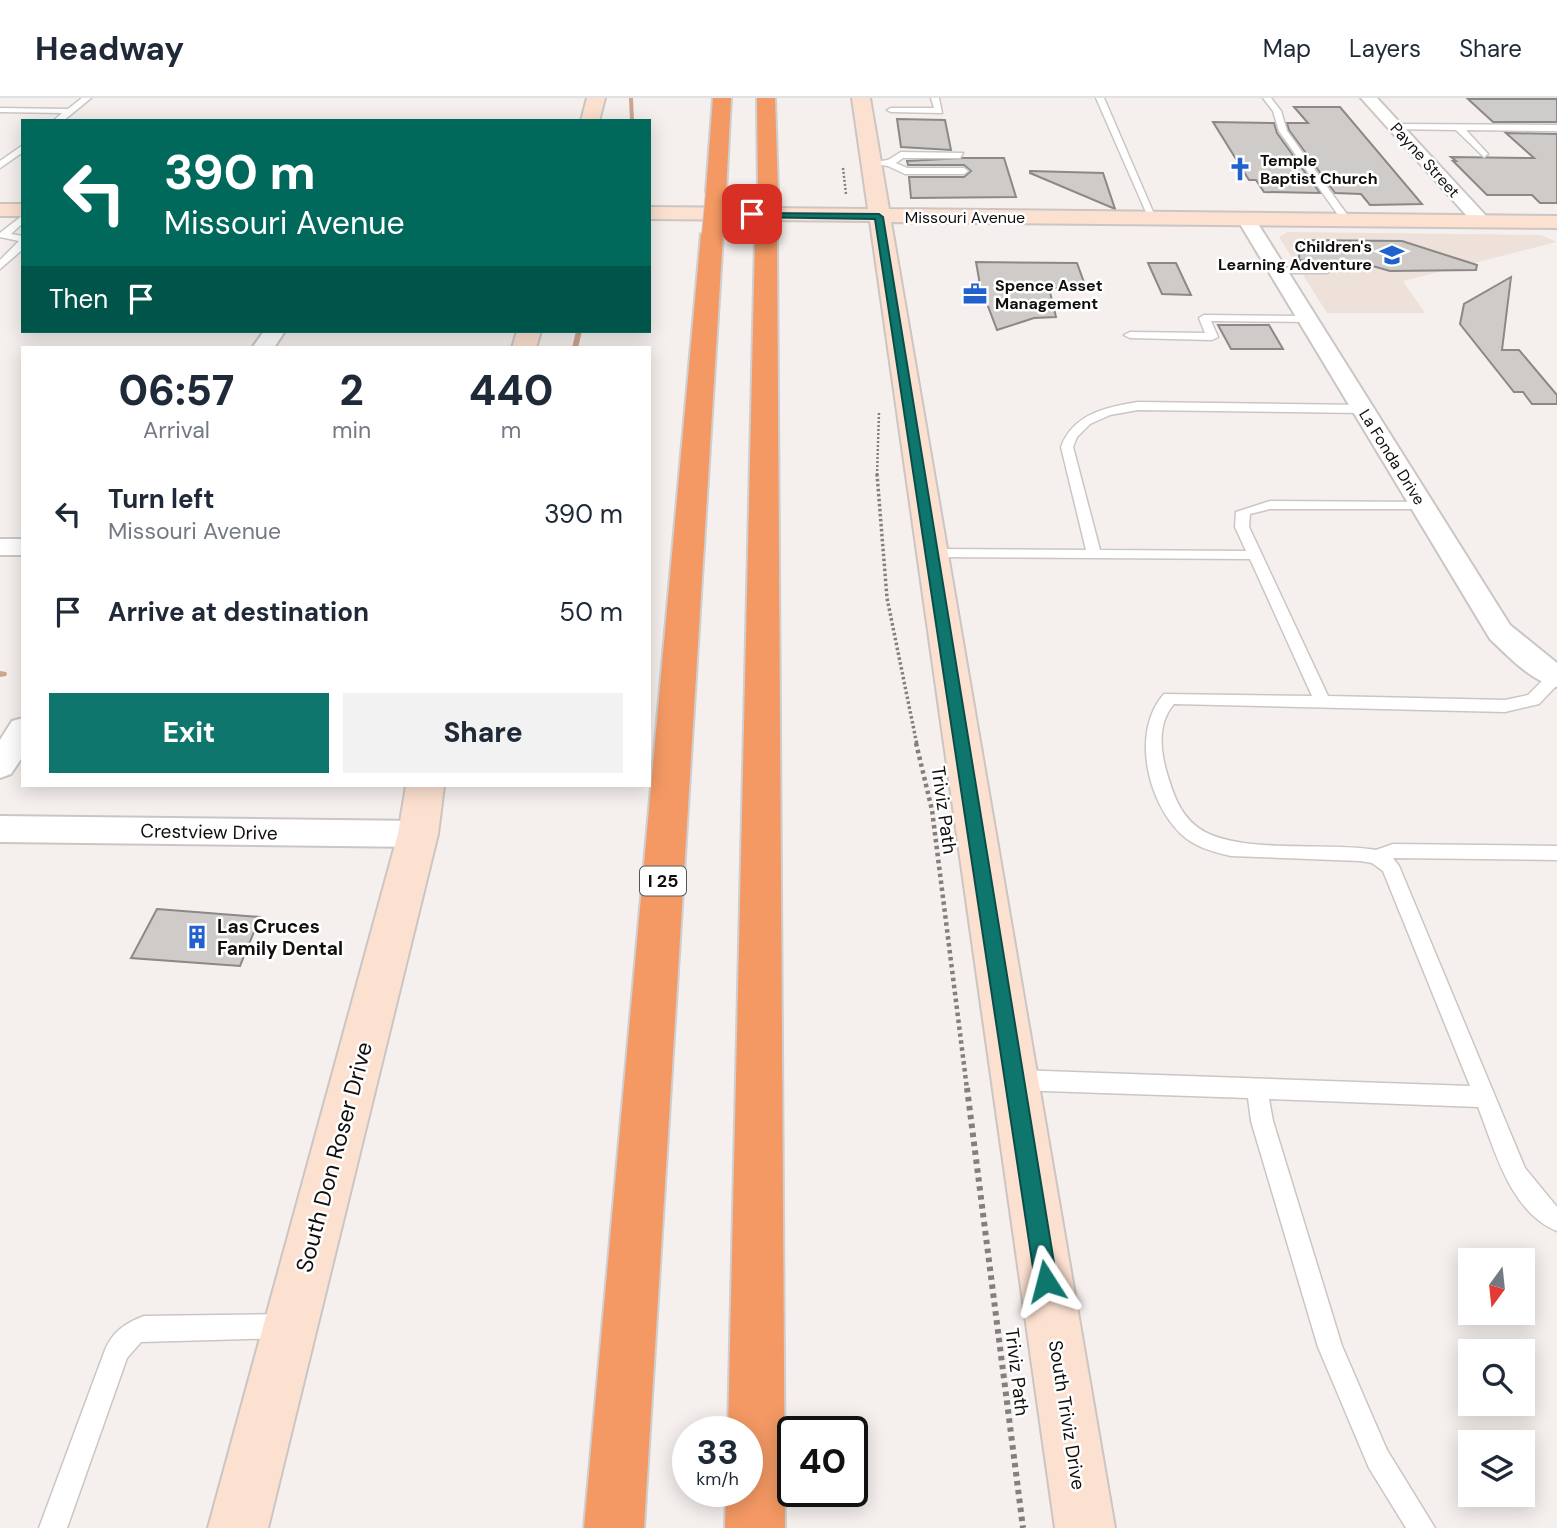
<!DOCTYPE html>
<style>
body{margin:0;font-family:"DM Sans",sans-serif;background:#f2f2f3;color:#1f2937;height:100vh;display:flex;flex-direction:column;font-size:26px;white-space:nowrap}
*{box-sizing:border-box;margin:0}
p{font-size:23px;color:#747a83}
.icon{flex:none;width:38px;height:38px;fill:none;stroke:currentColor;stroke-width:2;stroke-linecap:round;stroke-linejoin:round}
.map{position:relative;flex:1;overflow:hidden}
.drawer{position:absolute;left:21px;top:248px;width:630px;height:441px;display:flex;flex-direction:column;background:#fff;border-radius:0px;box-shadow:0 4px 18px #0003}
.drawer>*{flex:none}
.hud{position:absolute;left:21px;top:21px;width:630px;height:214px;border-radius:0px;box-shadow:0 4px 18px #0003;background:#00695c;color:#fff;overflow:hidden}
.needle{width:46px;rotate:195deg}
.tools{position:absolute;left:1458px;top:1150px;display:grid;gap:14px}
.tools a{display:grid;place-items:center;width:77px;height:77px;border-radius:0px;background:#fff;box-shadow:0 4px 18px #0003;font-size:35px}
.speed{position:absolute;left:672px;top:1318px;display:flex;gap:14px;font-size:35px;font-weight:700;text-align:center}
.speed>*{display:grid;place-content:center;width:91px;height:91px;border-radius:50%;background:#fff;box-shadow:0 4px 18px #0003;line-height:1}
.speed small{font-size:18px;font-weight:400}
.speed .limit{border:4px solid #111;border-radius:10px;background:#fff;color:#111}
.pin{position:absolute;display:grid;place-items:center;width:60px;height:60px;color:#fff;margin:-30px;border-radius:14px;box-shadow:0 4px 10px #0006}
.me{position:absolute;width:77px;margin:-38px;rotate:351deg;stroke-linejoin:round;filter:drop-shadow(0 0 5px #0008)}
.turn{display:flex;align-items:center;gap:24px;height:147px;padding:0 28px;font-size:32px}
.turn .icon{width:91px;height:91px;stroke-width:2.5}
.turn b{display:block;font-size:49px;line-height:60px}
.then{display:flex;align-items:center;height:66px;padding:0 28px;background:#0003;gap:14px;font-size:26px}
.eta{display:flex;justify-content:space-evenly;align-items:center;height:119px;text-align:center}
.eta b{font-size:42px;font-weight:800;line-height:49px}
.primary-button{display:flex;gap:14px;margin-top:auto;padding:14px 28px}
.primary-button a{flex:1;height:80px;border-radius:0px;background:#0f766e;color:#fff;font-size:28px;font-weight:800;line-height:80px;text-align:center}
.primary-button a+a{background:#f2f2f3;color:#1f2937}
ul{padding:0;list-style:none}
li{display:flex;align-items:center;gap:21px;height:98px;padding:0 28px}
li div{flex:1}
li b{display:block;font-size:26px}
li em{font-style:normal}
header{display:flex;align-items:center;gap:42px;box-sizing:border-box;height:98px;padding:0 35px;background:#fff;border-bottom:2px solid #e0e1e3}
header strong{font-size:33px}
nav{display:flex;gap:38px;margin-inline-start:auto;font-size:24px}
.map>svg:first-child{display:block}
.built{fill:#ede1da}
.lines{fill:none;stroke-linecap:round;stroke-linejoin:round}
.stream{fill:#cea58f;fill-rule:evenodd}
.building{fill:#cfcbc8;stroke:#8c8885;stroke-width:2}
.lane-casing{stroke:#cbc6c4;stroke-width:3}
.street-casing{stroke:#cbc6c4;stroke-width:4}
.secondary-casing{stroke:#cbc6c4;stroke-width:4}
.highway-casing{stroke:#cfcfcf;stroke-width:4}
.path-far3{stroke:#827f7d;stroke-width:2.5;stroke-dasharray:2 2;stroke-linecap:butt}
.path-far2{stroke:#827f7d;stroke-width:3.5;stroke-dasharray:2.5 2.5;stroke-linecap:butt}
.path-far1{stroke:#827f7d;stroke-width:4.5;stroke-dasharray:3.5 3.5;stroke-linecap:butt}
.path{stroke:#827f7d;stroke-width:6;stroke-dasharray:4.5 4.5;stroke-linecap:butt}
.lane{fill:#fff;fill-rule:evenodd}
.street{fill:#fff;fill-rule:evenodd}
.secondary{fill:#fce0d0;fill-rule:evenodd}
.highway{fill:#f49964;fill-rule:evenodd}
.highway-bridge-casing{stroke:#cfcfcf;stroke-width:22;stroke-linecap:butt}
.highway-bridge{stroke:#f49964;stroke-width:20}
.route{fill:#0f766e;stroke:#0a4d48;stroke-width:2}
.labels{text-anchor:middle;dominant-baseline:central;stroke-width:5;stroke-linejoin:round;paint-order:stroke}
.far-poi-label{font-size:16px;font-weight:bold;fill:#110f0e;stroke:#fff;text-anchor:start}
.far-street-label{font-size:16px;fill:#110f0e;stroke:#fff}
.shield{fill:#fff;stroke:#585756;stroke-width:2}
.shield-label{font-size:18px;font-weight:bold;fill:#110f0e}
.street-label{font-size:19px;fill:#110f0e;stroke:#fff}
.poi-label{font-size:19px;font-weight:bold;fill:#110f0e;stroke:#fff;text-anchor:start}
.near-street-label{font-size:23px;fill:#110f0e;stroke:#fff}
</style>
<header>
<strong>Headway</strong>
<nav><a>Map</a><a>Layers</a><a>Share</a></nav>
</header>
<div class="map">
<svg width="1557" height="1430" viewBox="0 0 1557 1430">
<rect width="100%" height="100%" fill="#f5f0ed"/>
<path class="built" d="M 1287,134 L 1541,137 L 1557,144 L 1403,183 L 1425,215 L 1327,215 L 1279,139 Z"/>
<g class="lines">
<path class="stream" d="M 629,0 L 633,0 L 634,23 L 630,23 Z
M 576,233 L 582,233 L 578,250 L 572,250 Z
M 0,573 L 6,574 L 7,576 L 6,578 L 0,579 Z"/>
</g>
<path class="building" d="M 1468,1 L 1557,1 L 1557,24 L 1493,24 Z
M 1294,9 L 1340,9 L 1422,106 L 1370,107 L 1361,96 L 1335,95 L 1289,32 L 1287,25 L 1308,25 Z
M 897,21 L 945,22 L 951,52 L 901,49 Z
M 1213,24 L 1274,25 L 1277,35 L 1320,95 L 1264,94 L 1256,82 L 1249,82 Z
M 1506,35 L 1557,36 L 1557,105 L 1540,105 L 1532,97 L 1487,97 L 1453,63 L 1456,63 L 1451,59 L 1534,60 Z
M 963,60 L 1004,60 L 1016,99 L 911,100 L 909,79 L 964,79 L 971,73 L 964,67 L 908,67 L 907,63 Z
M 1030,73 L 1103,75 L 1115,111 L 1030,75 Z
M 1300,142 L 1402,143 L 1477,167 L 1476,172 L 1390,173 L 1369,167 L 1299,162 Z
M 976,164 L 1077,165 L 1086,190 L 1049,190 L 1056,219 L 1034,220 L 997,232 L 980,187 Z
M 1148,165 L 1176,165 L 1191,197 L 1162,196 Z
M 1511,179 L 1502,252 L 1519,252 L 1557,297 L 1557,306 L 1532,306 L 1523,294 L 1514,294 L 1460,226 L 1464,206 Z
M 1218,227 L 1269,227 L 1283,251 L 1231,251 Z
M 157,811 L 260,819 L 240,868 L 131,860 Z"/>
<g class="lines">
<g class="lane-casing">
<path id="lane" d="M 82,0 L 91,0 L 63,23 L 53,23 L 62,15 L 0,14 L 0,10 L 68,11 Z
M 931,0 L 939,0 L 942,15 L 891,14 L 887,12 L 891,10 L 934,10 Z
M 1096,0 L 1104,0 L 1157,123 L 1149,121 Z
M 1263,0 L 1271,0 L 1281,13 L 1287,33 L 1351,122 L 1349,124 L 1343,124 L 1279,33 L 1273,13 Z
M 1395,26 L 1557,27 L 1557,33 L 1466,32 L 1488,56 L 1484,59 L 1456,32 L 1392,31 Z
M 23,47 L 23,54 L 0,70 L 0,63 Z
M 901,54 L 963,55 L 960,60 L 903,60 L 896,65 L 907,70 L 964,70 L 968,73 L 964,76 L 905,76 L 888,68 L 867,65 L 888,62 Z
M 23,117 L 23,125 L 11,136 L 23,138 L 23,151 L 0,171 L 0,162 L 19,143 L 0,139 L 0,135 Z
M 1278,170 L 1327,169 L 1332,172 L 1327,175 L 1274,175 L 1274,171 Z
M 1204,217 L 1307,218 L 1312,221 L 1307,224 L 1211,223 L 1218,239 L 1212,242 L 1130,240 L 1124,237 L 1130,234 L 1205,235 L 1199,220 Z
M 1138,304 L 1363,307 L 1369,311 L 1363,315 L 1138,312 L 1110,317 L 1090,326 L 1077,339 L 1073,349 L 1100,452 L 1246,453 L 1235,429 L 1236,414 L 1270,403 L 1426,404 L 1428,407 L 1421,411 L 1270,411 L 1250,416 L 1249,429 L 1328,598 L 1505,602 L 1528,597 L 1550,575 L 1557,574 L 1557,587 L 1539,606 L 1505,614 L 1174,606 C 1158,624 1160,650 1166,672 C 1172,693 1179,715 1196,728 C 1232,758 1328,743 1376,752 L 1393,746 L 1557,748 L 1557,762 L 1393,760 L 1399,768 L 1525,1070 L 1557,1109 L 1557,1133 C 1510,1114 1495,1052 1478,1009 L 1269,1001 L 1273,1023 L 1342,1248 L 1387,1352 L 1435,1430 L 1406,1430 L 1369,1370 L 1318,1249 L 1251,1023 L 1248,1000 L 1014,992 L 1007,989 L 1003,982 L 1007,975 L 1014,972 L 1470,988 L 1383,773 L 1372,765 L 1360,763 L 1231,758 C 1214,754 1194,749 1181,736 C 1147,703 1131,633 1164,596 L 1312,598 L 1250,461 L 932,459 L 925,455 L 932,451 L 1086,452 L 1061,349 C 1073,316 1106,309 1138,304 Z
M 287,1216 L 296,1219 L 299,1228 L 296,1237 L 287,1240 L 141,1244 L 127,1260 L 67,1430 L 39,1430 L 105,1252 C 113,1233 126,1225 144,1218 Z"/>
</g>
<g class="street-casing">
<path id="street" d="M 1361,0 L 1377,0 L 1488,120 L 1491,124 L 1488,128 L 1476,128 Z
M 1246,116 L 1255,121 L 1510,527 L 1557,565 L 1557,589 C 1530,582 1510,560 1490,541 L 1237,121 Z
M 264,233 L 285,233 L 274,250 L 252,250 Z
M 0,441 L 23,441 L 23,457 L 0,457 Z
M 23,620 L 23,658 L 11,676 L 0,680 L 0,642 L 12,623 Z
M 0,718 L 418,723 L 430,727 L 435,736 L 430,745 L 418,749 L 0,744 Z"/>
</g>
<g class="secondary-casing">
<path id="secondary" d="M 587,0 L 605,0 L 599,23 L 581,23 Z
M 852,0 L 870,0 L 889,111 L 1557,118 L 1557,130 L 891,124 L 1115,1430 L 1055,1430 L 870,123 L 649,121 L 649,109 L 868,111 Z
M 0,106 L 23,106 L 23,118 L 0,118 Z
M 517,233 L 541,233 L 536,250 L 512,250 Z
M 406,688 L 444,688 L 438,736 L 268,1430 L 208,1430 L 398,736 Z"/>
</g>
<g class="highway-casing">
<path id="highway" d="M 713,0 L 731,0 L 726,94 L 716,100 L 706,94 Z
M 757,0 L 775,0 L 778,94 L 768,100 L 758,94 Z
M 712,130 L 723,136 L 644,1430 L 584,1430 L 701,136 Z
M 766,135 L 777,142 L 785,1430 L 725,1430 L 726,1393 L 747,1393 L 747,1334 L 728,1334 L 755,142 Z"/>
</g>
<path class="path-far3" d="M 843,70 L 846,96
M 877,377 L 879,315"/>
<path class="path-far2" d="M 877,376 L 887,500 L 917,647"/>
<path class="path-far1" d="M 916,645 L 932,712 L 967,991"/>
<path class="path" d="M 967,990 L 1023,1430"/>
<use href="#lane" class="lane"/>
<use href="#street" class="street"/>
<use href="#secondary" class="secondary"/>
<use href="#highway" class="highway"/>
<g class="highway-bridge-casing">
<path id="highway-bridge" d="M 712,136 L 716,94
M 766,142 L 768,94"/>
</g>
<use href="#highway-bridge" class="highway-bridge"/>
</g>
<path class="route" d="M 749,115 L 879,116 L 883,119 L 1057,1183 L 1054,1191 L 1046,1194 L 1039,1191 L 1035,1183 L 875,121 L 752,119 Z"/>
<defs>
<g id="church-bare" transform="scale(1.89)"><path d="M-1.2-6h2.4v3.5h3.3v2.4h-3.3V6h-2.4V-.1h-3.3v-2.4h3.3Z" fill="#2161ce" stroke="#fff" stroke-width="2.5" paint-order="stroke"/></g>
<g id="school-bare" transform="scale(1.89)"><path d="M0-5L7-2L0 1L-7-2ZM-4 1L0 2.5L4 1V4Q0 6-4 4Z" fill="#2161ce" stroke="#fff" stroke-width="2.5" paint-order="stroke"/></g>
<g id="office-bare" transform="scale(1.89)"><path d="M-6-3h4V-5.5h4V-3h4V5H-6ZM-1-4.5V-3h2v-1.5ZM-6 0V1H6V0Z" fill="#2161ce" stroke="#fff" stroke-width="2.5" paint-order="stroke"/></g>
<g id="building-bare" transform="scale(1.89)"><path d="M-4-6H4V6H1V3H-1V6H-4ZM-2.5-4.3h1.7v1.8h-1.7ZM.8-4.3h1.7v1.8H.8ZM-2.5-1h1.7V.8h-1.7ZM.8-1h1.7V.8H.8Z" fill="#2161ce" stroke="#fff" stroke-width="2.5" paint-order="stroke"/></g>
</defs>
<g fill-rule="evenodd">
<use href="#church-bare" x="1240" y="71"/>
<use href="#school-bare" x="1392" y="157"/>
<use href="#office-bare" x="975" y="196"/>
<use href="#building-bare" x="197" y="839"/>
</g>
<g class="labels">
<g class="far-poi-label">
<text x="1260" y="62">Temple<tspan x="1260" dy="18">Baptist Church</tspan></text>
<text x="1372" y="148" text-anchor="end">Children's<tspan x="1372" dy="18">Learning Adventure</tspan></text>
<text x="995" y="187">Spence Asset<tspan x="995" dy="18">Management</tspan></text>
</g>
<g class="far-street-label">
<text transform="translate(1425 62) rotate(48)">Payne Street</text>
<text x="965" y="119">Missouri Avenue</text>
<text transform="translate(1392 359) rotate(58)">La Fonda Drive</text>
</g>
<rect class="shield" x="640" y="768.5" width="46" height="29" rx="5"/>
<g class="shield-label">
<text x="663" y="783">I 25</text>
</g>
<g class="street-label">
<text transform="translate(944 712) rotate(82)">Triviz Path</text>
<text transform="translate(209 734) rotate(1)">Crestview Drive</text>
<text transform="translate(1017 1274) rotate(83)">Triviz Path</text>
<text transform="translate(1067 1317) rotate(81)">South Triviz Drive</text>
</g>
<g class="poi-label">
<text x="217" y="828">Las Cruces<tspan x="217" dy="22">Family Dental</tspan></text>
</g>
<g class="near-street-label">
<text transform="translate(334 1059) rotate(-75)">South Don Roser Drive</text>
</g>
</g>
</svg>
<div class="tools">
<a><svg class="needle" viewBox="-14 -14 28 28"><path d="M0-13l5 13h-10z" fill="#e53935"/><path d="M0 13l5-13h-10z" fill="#747a83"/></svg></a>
<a><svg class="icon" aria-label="search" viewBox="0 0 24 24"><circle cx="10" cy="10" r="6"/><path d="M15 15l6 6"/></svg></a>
<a><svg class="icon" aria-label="layers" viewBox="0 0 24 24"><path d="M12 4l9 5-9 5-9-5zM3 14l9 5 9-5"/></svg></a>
</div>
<div class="speed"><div>33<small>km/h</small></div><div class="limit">40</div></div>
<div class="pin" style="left:752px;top:116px;background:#d93025"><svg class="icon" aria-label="arrive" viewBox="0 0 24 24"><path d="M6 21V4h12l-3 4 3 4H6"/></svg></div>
<svg class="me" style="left:1046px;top:1183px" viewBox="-20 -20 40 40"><path d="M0-17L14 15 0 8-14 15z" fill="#0f766e" stroke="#fff" stroke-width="4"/></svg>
<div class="hud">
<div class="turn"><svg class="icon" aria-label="left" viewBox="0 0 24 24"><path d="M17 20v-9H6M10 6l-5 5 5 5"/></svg><div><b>390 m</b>Missouri Avenue</div></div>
<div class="then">Then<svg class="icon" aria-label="arrive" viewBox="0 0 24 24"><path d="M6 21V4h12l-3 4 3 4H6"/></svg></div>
</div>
<section class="drawer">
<div class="eta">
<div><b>06:57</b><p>Arrival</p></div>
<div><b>2</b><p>min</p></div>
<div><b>440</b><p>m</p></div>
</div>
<ul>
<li><svg class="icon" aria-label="left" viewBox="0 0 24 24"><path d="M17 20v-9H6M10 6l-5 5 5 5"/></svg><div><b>Turn left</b><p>Missouri Avenue</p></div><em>390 m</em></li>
<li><svg class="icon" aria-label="arrive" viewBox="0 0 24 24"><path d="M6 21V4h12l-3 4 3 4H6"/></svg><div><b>Arrive at destination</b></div><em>50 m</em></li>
</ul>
<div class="primary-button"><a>Exit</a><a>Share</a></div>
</section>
</div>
